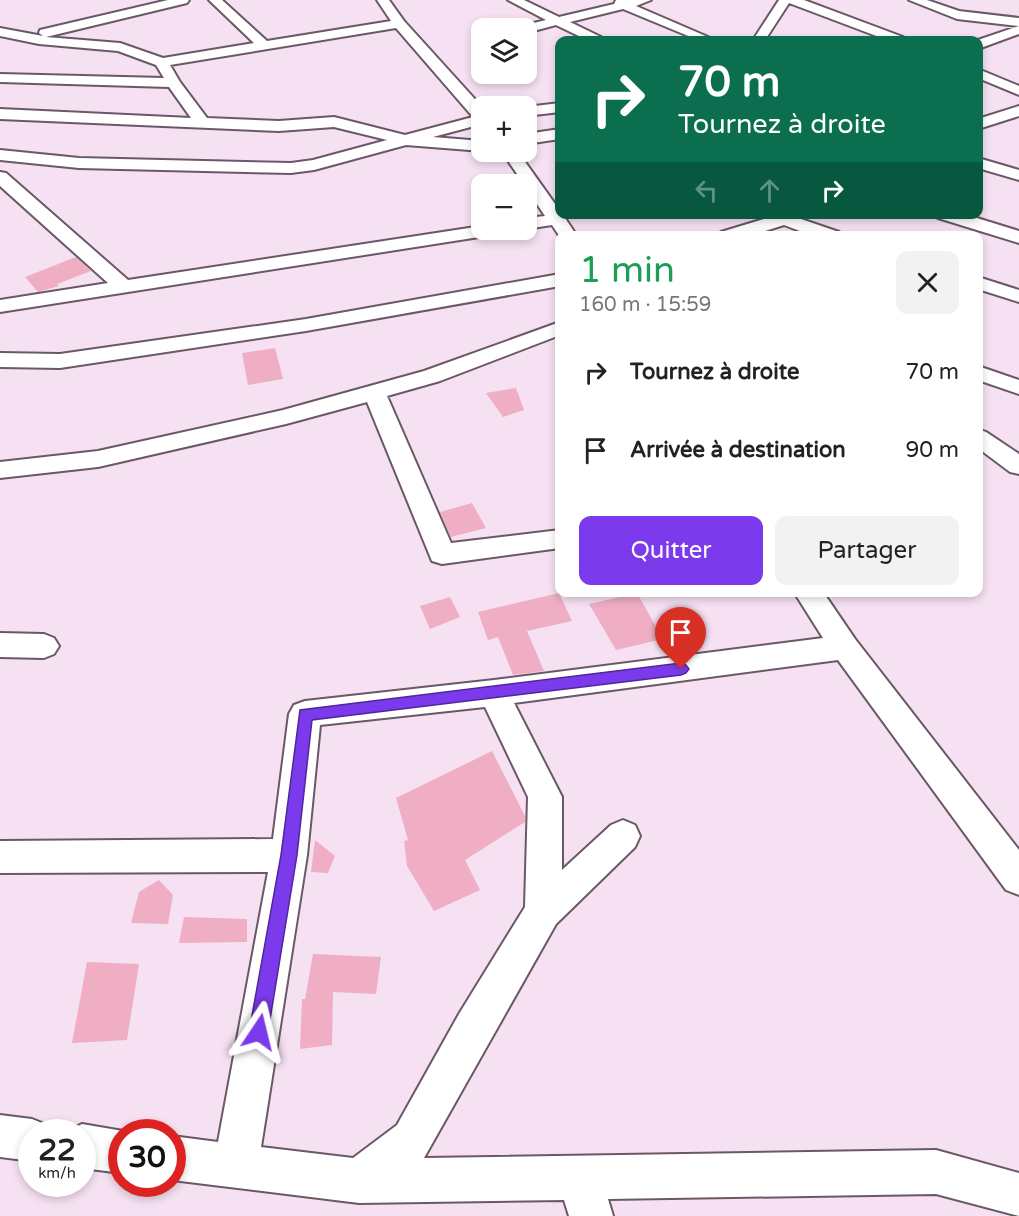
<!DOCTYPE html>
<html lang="fr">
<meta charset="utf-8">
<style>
body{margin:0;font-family:"Varela Round",sans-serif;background:#f2f2f2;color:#222;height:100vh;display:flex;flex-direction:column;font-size:22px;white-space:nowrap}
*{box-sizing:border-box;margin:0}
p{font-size:20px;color:#767676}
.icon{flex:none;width:33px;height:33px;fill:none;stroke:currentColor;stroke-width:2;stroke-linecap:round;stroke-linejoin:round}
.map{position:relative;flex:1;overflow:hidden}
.drawer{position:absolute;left:555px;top:231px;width:428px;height:366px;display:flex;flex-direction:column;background:#fff;border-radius:12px;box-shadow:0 3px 9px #0003}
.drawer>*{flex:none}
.banner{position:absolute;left:555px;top:36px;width:428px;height:183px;border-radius:12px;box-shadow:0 3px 9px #0003;background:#0b6e4f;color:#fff;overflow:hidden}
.tools{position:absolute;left:471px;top:18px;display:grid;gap:12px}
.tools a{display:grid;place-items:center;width:66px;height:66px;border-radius:12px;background:#fff;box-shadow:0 3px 9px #0003;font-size:30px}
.speed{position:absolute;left:18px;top:1119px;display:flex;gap:12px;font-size:30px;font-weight:700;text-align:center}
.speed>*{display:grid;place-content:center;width:78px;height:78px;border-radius:50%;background:#fff;box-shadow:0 3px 9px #0003;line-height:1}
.speed small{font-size:15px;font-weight:400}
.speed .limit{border:9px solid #d22;background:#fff;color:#111}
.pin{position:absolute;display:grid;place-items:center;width:51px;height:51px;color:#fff;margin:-62px -26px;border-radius:50% 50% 50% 0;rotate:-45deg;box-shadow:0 0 6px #0007}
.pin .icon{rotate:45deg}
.me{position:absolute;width:66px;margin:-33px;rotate:10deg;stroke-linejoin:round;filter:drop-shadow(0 0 4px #0008)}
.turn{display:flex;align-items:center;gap:21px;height:126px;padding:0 24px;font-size:27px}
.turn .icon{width:78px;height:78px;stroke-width:2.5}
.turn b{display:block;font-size:42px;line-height:51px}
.lanes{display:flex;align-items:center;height:57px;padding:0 24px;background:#0003;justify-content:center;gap:30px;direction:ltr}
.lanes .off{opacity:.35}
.round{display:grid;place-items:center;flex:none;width:63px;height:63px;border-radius:12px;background:#f2f2f2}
.headline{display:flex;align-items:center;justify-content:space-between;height:102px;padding:0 24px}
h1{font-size:36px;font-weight:600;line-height:45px;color:#1e9e55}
.action{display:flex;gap:12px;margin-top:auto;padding:12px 24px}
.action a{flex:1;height:69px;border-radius:12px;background:#7c3aed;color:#fff;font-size:24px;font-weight:600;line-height:69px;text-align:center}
.action a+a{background:#f2f2f2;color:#222}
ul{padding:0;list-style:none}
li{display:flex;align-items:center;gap:18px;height:78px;padding:0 24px}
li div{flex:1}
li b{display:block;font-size:22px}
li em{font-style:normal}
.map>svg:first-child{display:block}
.building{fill:#efaec4}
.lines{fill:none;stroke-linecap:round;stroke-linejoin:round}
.minor-casing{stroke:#6a5867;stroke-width:4}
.minor{fill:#fff;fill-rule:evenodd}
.route{fill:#7c3aed;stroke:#51269a;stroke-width:1.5}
</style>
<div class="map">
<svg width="1019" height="1216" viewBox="0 0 1019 1216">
<rect width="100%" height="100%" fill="#f6e1f2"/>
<path class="building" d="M 76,257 L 91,271 L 57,284 L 59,286 L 38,292 L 25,277 Z
M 275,348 L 283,379 L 248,385 L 242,353 Z
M 516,388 L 524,410 L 503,417 L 486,393 Z
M 472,503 L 486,528 L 451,537 L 440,512 Z
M 559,593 L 572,621 L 527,631 L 544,671 L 513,675 L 498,637 L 488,640 L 478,612 Z
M 637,593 L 663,639 L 616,650 L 589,604 Z
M 450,597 L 460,617 L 430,629 L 420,606 Z
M 492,751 L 525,816 L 525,822 L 465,860 L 480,890 L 434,911 L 407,866 L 404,841 L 408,840 L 396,798 Z
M 315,840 L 335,856 L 328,873 L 311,872 Z
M 159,880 L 173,895 L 168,924 L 131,923 L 139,892 Z
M 184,917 L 247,919 L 247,942 L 179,943 Z
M 313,954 L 381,957 L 376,994 L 333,992 L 332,1045 L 300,1049 L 302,999 L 305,999 Z
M 87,962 L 139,964 L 127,1040 L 72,1043 Z"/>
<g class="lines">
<g class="minor-casing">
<path id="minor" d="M 168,0 L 189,0 L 187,3 L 46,37 L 120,43 L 163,58 L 254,43 L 209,0 L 222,0 L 267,41 L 391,21 L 377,0 L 389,0 L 404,21 L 482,107 L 482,124 L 433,137 L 482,141 L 482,151 L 406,145 L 314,170 L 291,173 L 79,168 L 0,160 L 0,150 L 79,158 L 291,163 L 313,160 L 387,140 L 334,127 L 279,131 L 0,119 L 0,109 L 191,118 L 169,87 L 0,82 L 0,74 L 164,78 L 156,65 L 118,51 L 39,44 L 0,36 L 0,28 L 43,36 L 39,33 L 40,30 ZM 396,28 L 473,117 L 405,135 L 334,117 L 279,121 L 207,118 L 180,82 L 170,65 Z
M 508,0 L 524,0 L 559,17 L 614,4 L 616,0 L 651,0 L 636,6 L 715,40 L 698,40 L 623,9 L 570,22 L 601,37 L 602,40 L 587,40 L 556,25 L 526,33 L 526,28 L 520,28 L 521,26 L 546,20 Z
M 779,0 L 804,0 L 903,37 L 905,40 L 887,40 L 789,3 L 765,40 L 753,40 Z
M 909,0 L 927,0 L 959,11 L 1019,18 L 1019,26 L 957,19 Z
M 1019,26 L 1019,34 L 978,49 L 978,40 Z
M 978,69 L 1019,86 L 1019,95 L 978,78 Z
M 560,103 L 560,112 L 526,116 L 526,107 Z
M 1019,106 L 1019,116 L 978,129 L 978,119 Z
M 560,129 L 560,139 L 526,144 L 526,134 Z
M 502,152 L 518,152 L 560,211 L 560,214 L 563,215 L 577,236 L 560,237 L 552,225 L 526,229 L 526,218 L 545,216 L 526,188 L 526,184 L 524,184 Z
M 978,158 L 1019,170 L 1019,180 L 978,168 Z
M 0,172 L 6,173 L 128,280 L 482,226 L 482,230 L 501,230 L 498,234 L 492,235 L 0,312 L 0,300 L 108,283 L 0,186 Z
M 780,214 L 801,214 L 798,218 L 839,232 L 841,236 L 813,236 L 784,225 L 749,236 L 719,236 L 721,232 Z
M 935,214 L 964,214 L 1019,231 L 1019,243 L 938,218 Z
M 560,274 L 560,286 L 306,331 L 60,368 L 0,367 L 0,353 L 60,354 L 306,319 Z
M 978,277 L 1019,290 L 1019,302 L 978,289 Z
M 560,322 L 560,335 L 440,381 L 387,396 L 451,543 L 560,530 L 560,548 L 442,564 L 432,561 L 367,402 L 286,424 L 98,467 L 0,478 L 0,462 L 98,451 L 283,410 L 424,371 Z
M 978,366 L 1019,380 L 1019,394 L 978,380 Z
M 978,429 L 986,432 L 1019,454 L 1019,474 L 1010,472 L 978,448 Z
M 794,592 L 823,592 L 855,639 L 1019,850 L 1019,895 L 1006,890 L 838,660 L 514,703 L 562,797 L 562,870 L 611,825 L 623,820 L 635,825 L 640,836 L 635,847 L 556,924 L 424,1158 L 936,1150 L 1019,1173 L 1019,1216 L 936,1194 L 608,1199 L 613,1216 L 569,1216 L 564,1200 L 359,1203 L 172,1180 L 172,1136 L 218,1142 L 268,872 L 0,873 L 0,841 L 273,839 L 289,714 L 294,705 L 305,701 L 494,680 L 823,638 ZM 485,707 L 528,797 L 525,907 L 459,1014 L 397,1125 L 353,1158 L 261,1147 L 307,855 L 320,725 Z
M 0,633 L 44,634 L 54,638 L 59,646 L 54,654 L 44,658 L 0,657 Z
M 0,1115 L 32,1119 L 47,1125 L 50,1132 L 32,1132 L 32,1161 L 0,1157 Z
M 82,1124 L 129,1132 L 122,1132 L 122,1173 L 82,1168 L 82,1132 L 66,1132 Z"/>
</g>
<use href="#minor" class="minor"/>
</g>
<path class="route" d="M 681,663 L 686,665 L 689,669 L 686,673 L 681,675 L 312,720 L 297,855 L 268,1032 L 266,1039 L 259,1042 L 252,1039 L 249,1032 L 281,855 L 300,710 Z"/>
</svg>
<div class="tools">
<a><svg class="icon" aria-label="layers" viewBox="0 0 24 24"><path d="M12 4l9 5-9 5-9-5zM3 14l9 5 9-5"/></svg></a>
<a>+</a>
<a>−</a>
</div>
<div class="speed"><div>22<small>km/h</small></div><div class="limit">30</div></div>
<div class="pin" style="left:681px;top:669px;background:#d93025"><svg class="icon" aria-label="arrive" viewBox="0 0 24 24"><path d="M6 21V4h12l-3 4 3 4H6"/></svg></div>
<svg class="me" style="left:259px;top:1032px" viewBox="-20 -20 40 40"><path d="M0-17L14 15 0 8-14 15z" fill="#7c3aed" stroke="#fff" stroke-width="4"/></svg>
<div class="banner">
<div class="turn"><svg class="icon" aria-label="right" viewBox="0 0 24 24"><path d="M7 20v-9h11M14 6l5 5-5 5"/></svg><div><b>70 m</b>Tournez à droite</div></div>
<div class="lanes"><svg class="icon off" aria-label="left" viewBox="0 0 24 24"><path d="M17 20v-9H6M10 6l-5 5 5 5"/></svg><svg class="icon off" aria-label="ahead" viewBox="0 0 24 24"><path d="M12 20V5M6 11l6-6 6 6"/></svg><svg class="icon" aria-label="right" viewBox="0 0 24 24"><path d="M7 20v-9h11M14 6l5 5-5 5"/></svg></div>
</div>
<section class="drawer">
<div class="headline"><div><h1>1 min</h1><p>160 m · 15:59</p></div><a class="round"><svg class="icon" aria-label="close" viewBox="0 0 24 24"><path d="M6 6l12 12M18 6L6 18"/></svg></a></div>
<ul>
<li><svg class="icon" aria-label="right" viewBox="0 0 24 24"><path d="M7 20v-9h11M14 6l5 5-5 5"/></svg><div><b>Tournez à droite</b></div><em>70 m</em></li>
<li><svg class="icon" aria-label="arrive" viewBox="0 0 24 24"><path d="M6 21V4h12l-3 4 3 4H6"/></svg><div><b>Arrivée à destination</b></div><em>90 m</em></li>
</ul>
<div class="action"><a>Quitter</a><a>Partager</a></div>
</section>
</div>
